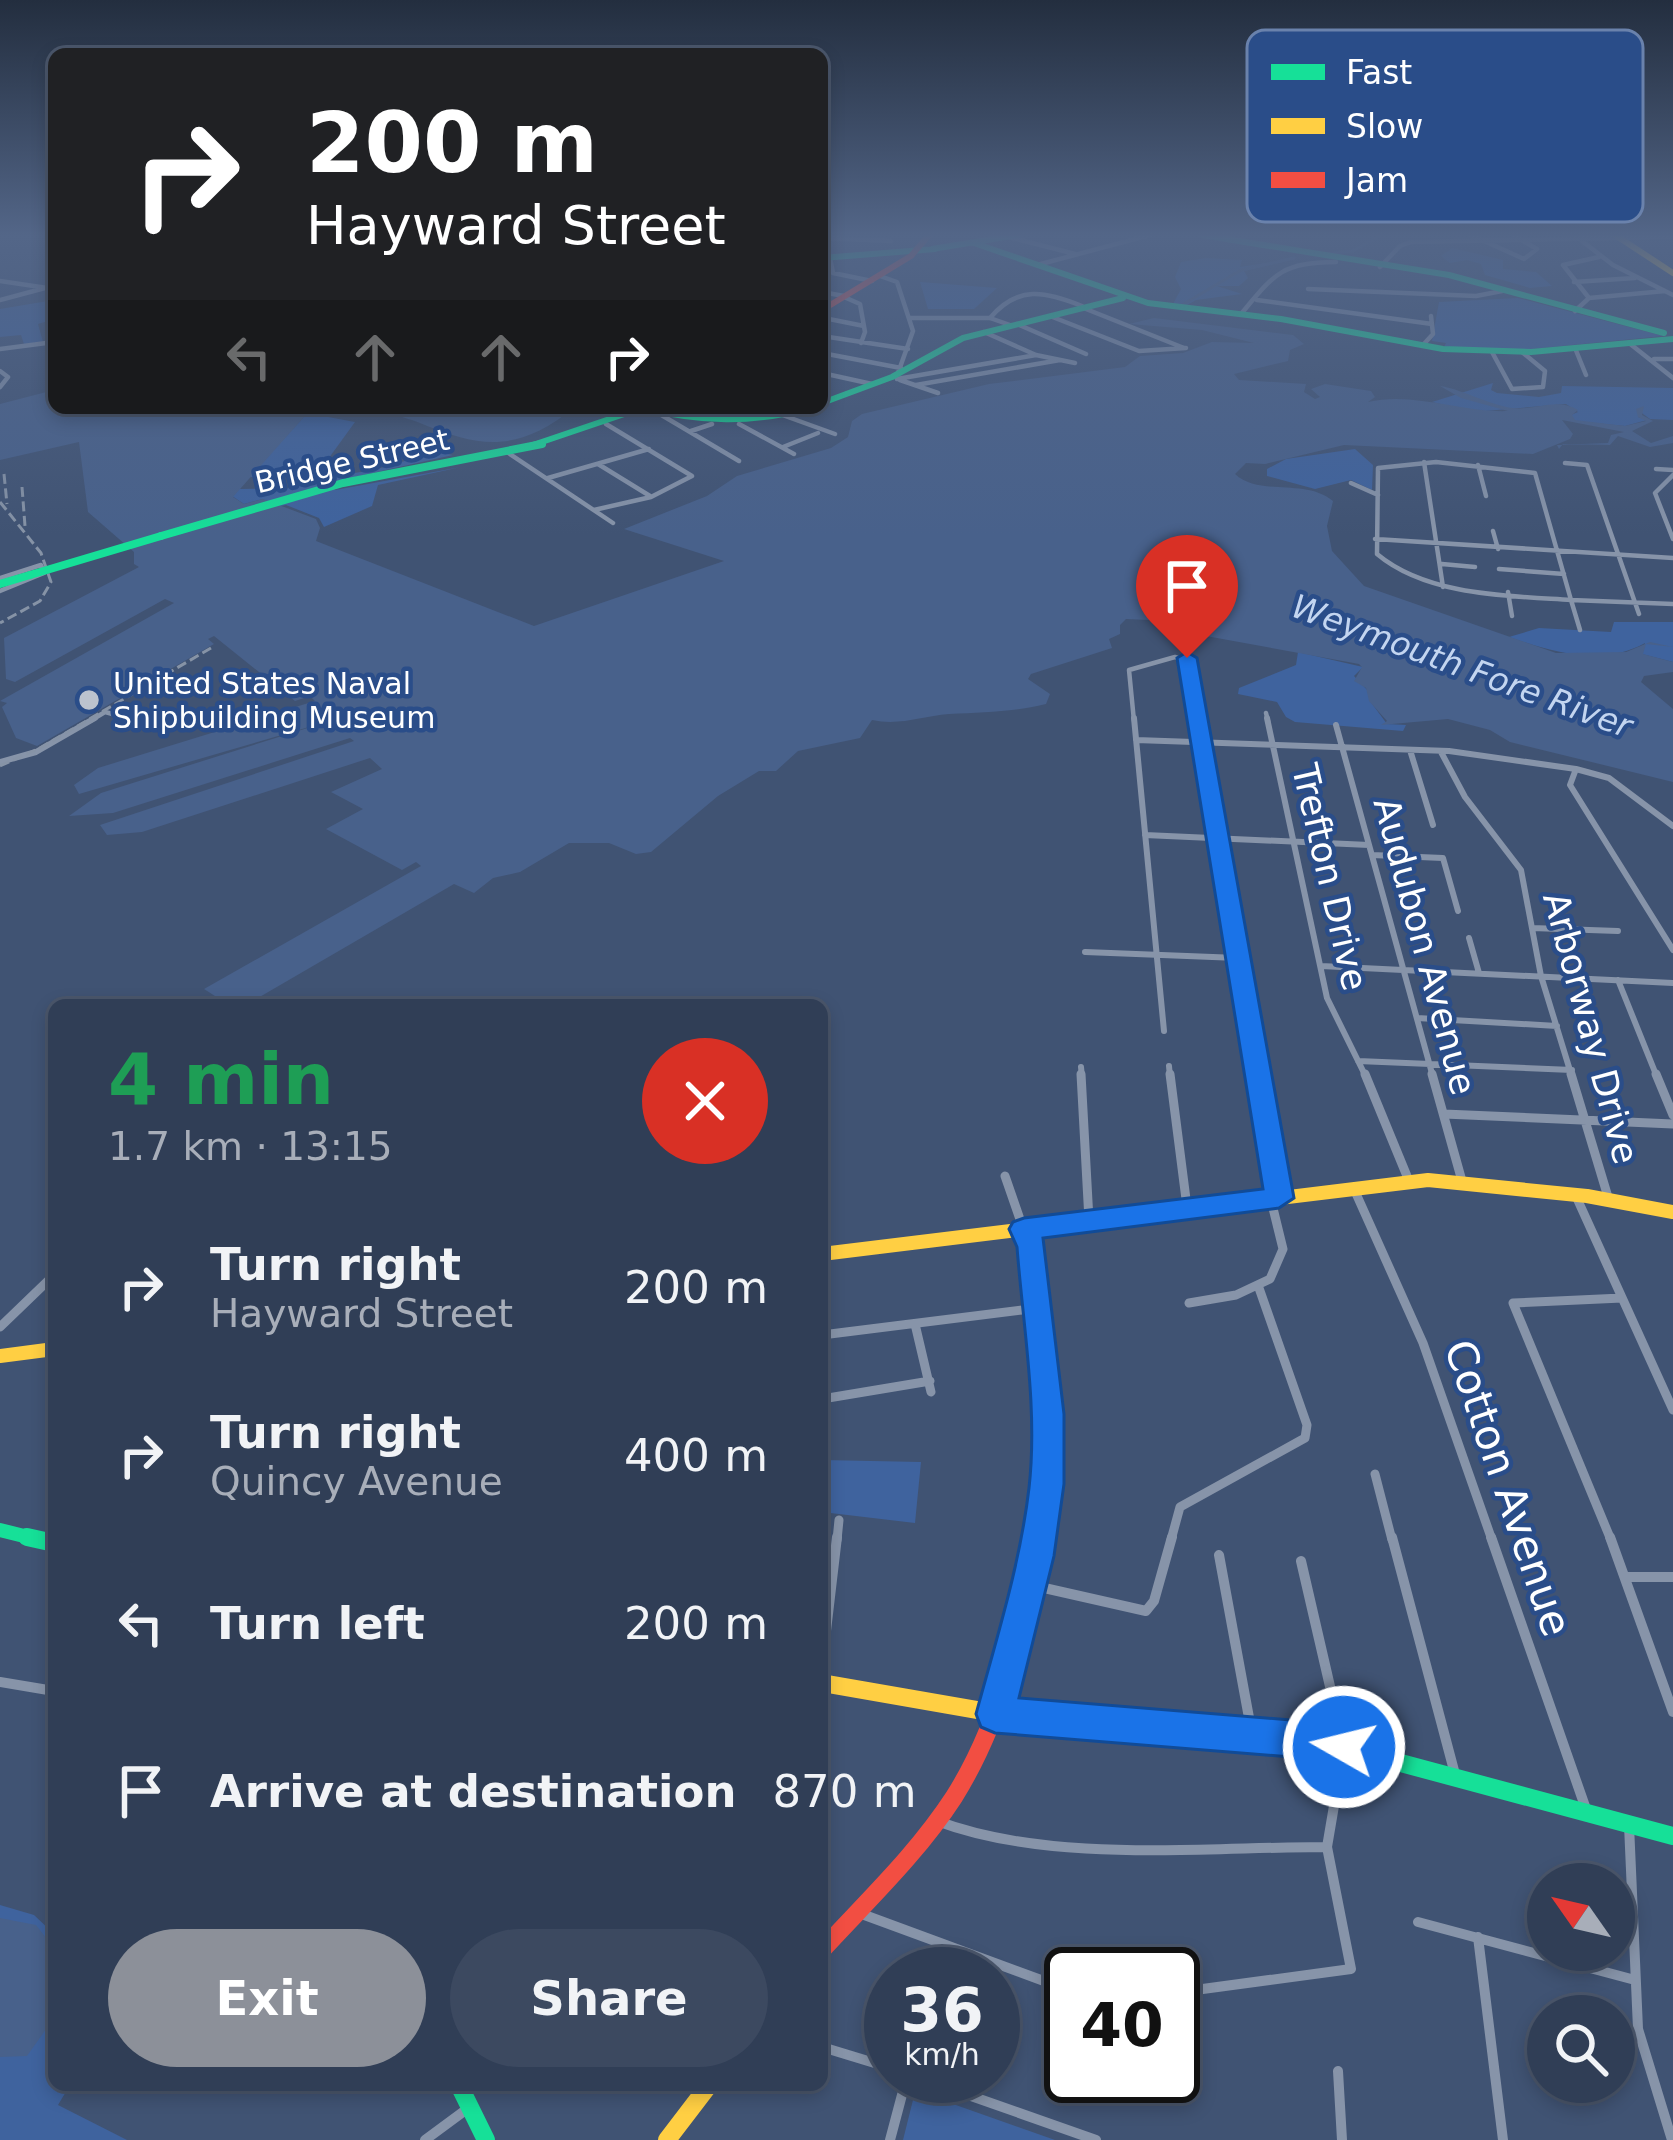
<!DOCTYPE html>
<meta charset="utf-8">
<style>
body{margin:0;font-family:"DejaVu Sans",sans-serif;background:#3c4960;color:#f1f3f6;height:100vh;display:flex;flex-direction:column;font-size:45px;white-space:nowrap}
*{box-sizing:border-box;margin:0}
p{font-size:39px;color:#a8aeb9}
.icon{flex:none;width:66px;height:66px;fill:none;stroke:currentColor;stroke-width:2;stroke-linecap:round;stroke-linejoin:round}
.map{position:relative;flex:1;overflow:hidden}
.sheet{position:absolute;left:48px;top:999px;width:780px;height:1092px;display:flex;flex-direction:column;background:#303e56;border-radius:18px;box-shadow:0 6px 18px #0003,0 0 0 3px #4b576c}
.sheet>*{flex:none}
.guide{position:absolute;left:48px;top:48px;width:780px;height:366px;border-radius:18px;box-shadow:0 6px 18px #0003,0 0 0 3px #4b576c;background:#202124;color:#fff;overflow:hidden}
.needle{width:78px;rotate:304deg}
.fabs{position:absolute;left:1527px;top:1863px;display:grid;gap:24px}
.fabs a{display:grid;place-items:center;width:108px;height:108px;border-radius:50%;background:#303e56;box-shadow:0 6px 18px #0003,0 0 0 3px #4b576c;font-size:60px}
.speed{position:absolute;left:864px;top:1947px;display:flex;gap:24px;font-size:60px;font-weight:700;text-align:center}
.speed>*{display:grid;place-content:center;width:156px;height:156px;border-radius:50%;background:#303e56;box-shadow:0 6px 18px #0003,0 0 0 3px #4b576c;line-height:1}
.speed small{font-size:30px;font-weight:400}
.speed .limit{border:6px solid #111;border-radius:18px;background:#fff;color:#111}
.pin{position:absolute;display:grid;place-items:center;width:102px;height:102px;color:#fff;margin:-123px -51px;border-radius:50% 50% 50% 0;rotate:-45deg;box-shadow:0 0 12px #0007}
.pin .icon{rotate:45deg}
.me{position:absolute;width:132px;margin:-66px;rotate:278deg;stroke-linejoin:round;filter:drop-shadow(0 0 9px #0008)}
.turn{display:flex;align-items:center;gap:42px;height:252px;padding:0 60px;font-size:54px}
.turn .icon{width:156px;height:156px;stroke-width:2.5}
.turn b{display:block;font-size:84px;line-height:102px}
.lanes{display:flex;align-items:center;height:114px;padding:0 60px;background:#0003;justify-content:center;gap:60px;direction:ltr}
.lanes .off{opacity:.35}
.round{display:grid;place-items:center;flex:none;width:126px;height:126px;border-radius:63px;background:#3c4960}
.head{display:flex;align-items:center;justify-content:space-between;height:204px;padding:0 60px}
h1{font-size:72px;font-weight:600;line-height:90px;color:#1e9e55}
.cta{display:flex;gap:24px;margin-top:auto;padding:24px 60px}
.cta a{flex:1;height:138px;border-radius:72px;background:#8c9099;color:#fff;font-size:48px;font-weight:600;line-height:138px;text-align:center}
.cta a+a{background:#3c4960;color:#f1f3f6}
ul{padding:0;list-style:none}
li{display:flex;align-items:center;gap:36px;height:168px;padding:0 60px}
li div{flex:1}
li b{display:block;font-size:45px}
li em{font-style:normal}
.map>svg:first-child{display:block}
.green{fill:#3f639e}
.water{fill:#48618b}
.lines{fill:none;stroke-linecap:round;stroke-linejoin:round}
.stream{stroke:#48618b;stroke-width:3}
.street-far3{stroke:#8794a9;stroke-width:4.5}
.street-far2{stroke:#8794a9;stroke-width:6}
.street-far1{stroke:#8794a9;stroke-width:9}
.street{stroke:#8794a9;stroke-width:10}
.fast-far3{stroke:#16e098;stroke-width:6}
.fast-far2{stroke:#16e098;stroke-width:8}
.fast-far1{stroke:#16e098;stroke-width:14}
.fast{stroke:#16e098;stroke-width:18}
.slow-far2{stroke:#ffcf43;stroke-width:6}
.slow-far1{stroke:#ffcf43;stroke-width:14}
.slow{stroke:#ffcf43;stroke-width:18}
.jam-far2{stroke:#f24e42;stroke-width:6}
.jam-far1{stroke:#f24e42;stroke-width:14}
.jam{stroke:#f24e42;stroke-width:18}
.rail{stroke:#8693a6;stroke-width:3;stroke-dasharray:10 4.5;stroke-linecap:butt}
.fast-bridge{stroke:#16e098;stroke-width:8}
.route{fill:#1a73e8;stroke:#114b97;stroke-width:3}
.poi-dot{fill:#bcc3ce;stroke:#2a4d89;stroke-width:4.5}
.labels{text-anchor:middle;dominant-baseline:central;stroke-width:9;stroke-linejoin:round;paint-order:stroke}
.far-street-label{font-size:30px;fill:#fff;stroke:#2a4d89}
.far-poi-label{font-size:30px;fill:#fff;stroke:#2a4d89;text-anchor:start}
.far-water-label{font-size:33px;font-style:italic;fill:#c3d5f0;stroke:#2a4d89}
.street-label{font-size:36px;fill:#fff;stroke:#2a4d89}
.near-street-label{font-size:42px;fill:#fff;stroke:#2a4d89}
.key{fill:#2a4d89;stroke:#6a82ac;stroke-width:3}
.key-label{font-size:33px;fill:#fff}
</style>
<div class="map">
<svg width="1673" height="2140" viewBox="0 0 1673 2140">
<rect width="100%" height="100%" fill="#405373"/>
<path class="green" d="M 1452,248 L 1503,260 L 1503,269 L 1536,272 L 1552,286 L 1530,288 L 1485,275 L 1481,264 L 1467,260 L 1450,263 L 1441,256 Z
M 1206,258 L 1242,260 L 1240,267 L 1295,259 L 1244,271 L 1248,278 L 1239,286 L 1217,286 L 1242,294 L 1196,300 L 1185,306 L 1173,304 L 1181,289 L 1175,277 L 1181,262 Z
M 920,282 L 997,288 L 974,309 L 928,309 Z
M 1518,298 L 1663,336 L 1521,350 L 1444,347 L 1446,343 L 1432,341 L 1439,302 Z
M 54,300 L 54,319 L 38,324 L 43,342 L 24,344 L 21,335 L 0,337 L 0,309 Z
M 1493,383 L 1491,390 L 1497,393 L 1539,397 L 1561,393 L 1562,386 L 1673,388 L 1673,420 L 1650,419 L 1639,411 L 1638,417 L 1647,420 L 1625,426 L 1575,421 L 1571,415 L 1578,412 L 1566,404 L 1473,412 L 1432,402 Z
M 312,408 L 320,408 L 312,414 L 355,422 L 326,462 L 333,473 L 249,477 Z
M 1355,449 L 1373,465 L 1372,490 L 1351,480 L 1315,489 L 1267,476 L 1267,469 L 1286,459 Z
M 436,452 L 453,455 L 328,483 L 335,490 L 461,467 L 378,485 L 372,506 L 324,527 L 319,518 L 286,505 L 275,507 L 263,499 L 244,504 L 232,496 L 239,489 L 295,488 L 299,483 L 377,469 Z
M 1614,622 L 1673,622 L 1673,662 L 1642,654 L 1645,643 C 1602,667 1552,652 1509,637 L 1539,628 L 1611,632 Z
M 1298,652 L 1363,667 L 1354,676 L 1370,693 L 1370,701 L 1387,724 L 1406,725 L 1403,731 L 1295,722 L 1286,717 L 1277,702 L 1238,694 L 1239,688 L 1296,665 Z
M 822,1460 L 921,1462 L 915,1523 L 822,1512 Z
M 0,1905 L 34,1915 L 54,1934 L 54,2085 L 70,2085 L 58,2105 L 127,2140 L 0,2140 Z
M 922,2093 L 1055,2140 L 903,2140 L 913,2100 Z"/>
<path class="water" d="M 1154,318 L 1293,335 L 1304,344 L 1290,350 L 1288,361 L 1234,374 L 1239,380 L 1306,384 L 1304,392 L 1315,399 L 1320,397 L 1311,389 L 1325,384 L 1371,391 L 1375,397 L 1368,402 C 1413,391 1462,413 1508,411 L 1461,398 L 1440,386 C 1458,388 1490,405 1512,408 C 1535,411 1556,397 1578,410 L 1572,415 L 1575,420 L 1625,426 L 1646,421 L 1638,417 L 1636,409 L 1644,406 L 1642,415 L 1653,421 L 1632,431 L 1651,443 L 1673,436 L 1673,443 L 1650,447 L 1618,436 L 1610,445 L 1563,444 L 1559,449 L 1557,445 L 1608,443 L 1611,435 L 1624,432 L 1562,420 L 1573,434 L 1570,439 L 1533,454 L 1344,445 L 1265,464 L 1246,463 L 1235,474 C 1260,497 1305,478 1333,501 L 1327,526 L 1332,551 L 1364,586 L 1556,653 L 1626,652 L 1650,642 L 1673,647 L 1646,644 L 1643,654 L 1673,662 L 1673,672 L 1644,676 L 1641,682 L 1673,709 L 1673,782 L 1510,742 L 1490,730 L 1448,719 L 1381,725 L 1387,721 L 1369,701 L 1366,688 L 1354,681 L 1362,667 L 1359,664 L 1195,634 L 1170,621 L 1126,619 L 1120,625 L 1120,634 L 1109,639 L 1112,648 L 1031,674 L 1028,679 L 1050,694 L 1046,704 C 1013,712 984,712 949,714 C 922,716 900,726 872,720 L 860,738 L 798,751 L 776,771 L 759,771 L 718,796 L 651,852 L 636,854 L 609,843 L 569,843 L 520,872 L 493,878 L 474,893 L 454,884 L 246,1005 L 229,1005 L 204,989 L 421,866 L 416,862 L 402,870 L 326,829 L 363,809 L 331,792 L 382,769 L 370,758 L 142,832 L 107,835 L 100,825 L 354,741 L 350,738 L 113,813 L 69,816 L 101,793 L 333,720 L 79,794 L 74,785 L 98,768 L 315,701 L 310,696 L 295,701 L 214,636 L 208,639 L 214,644 L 37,746 L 16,738 L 2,707 L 7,703 L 0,701 L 174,603 L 165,599 L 15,682 L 6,679 L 4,638 L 139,567 L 134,564 L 134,552 L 88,512 L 79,442 L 0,460 L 0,404 L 54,390 L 54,408 L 312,408 L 233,497 L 244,504 L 263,499 L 316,519 L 320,528 L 316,541 L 534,626 L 724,561 L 624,529 L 707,496 L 737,476 L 831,448 L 848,437 L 852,421 L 862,414 L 989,384 L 1125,367 L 1140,356 L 1183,353 L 1212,342 L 1254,343 L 1202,330 L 1129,324 Z
M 385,408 L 574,408 C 519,451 484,450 420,423 C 408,418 396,417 385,408 Z
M 0,1918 L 36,1925 L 54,1948 L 54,2018 L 27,2056 L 0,2057 Z"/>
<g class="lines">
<path class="stream" d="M 1323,254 L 1353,251 L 1381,235
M 1182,305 L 1241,270 L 1294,258"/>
<path class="street-far3" d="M 1471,235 L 1524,259 L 1537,249 L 1513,235
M 1009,237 L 1075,254
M 822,238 L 891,241
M 1582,241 L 1613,265 L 1673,295
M 830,258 L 833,273 L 872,281
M 1037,265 L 1150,235
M 1380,267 L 1400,246 L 1411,242 L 1673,237
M 880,276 L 897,282 L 913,331 L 898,373
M 0,281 L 54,289
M 1574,282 L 1635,278
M 1308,289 L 1476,296 L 1502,291
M 822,292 L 844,296
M 844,297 L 860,304 L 865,332 L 861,343
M 1589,298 L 1665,291
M 0,300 L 45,288
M 1257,300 L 1432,324
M 1081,307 L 1184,348
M 1575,311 L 1589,298 L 1563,265 L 1599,257
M 1241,314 C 1275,273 1281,263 1336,262
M 1050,316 L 1139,351 L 1186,348
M 909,318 L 990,318 L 1010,325
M 990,318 C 1018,285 1045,291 1082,306
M 829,319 L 864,326
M 1017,324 L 1086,354
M 984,332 L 1036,355 L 1075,363
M 822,336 L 908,349
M 1629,343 L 1673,378
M 1423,345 L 1433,334 L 1431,316
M 1575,348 L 1586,375
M 0,349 L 54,342
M 1492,352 L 1512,389 L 1543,387 L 1545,371 L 1522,352
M 822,353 L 901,368
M 1654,359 L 1673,359
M 0,371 L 8,377 L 0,387
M 822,373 L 872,384
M 897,379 L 1036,355
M 900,380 L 938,393
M 916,385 L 1060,360
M 763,408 L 835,434
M 658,413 L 739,461
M 739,424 L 794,454
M 691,431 L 712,424
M 783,447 L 818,433
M 507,452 L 613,523
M 1424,462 L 1443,587
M 1436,462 L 1535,473 L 1571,600 C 1509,596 1427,596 1377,554 L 1378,468 Z
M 1565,463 L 1587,465 L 1639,614
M 598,464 L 650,496
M 1478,465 L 1486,496
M 1656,469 L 1673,470
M 1673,475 L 1655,493 L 1673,539
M 548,478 L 649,449
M 1351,483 L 1378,495
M 594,510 L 651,497 L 692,476 L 606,424
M 1493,531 L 1498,549
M 1375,539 L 1673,558
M 1442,564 L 1475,567
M 1499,569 L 1564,574
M 0,578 L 41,565 L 44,573 L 0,591
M 1508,592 L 1512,616
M 1571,600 L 1673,604
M 1571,600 L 1580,630
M 1266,713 L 1268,721
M 90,721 L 105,712 L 139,721
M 1134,721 L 1129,670 L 1175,657 L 1190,662 L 1200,721"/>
<path class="street-far2" d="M 128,718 L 159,726
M 1134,718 L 1164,1031
M 1199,718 L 1258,1077
M 1267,718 L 1327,998 L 1366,1077
M 1336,725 L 1433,1077
M 1136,740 L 1449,751 L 1576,769 L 1609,778 L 1673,826
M 1410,750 L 1433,825
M 1441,752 L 1465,797 L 1521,870 L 1541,976 L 1572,1077
M 0,762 L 36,752 L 95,718
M 1576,769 L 1570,785 L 1673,950
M 1145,835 L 1369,845
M 1372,855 L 1443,858 L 1458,911
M 1532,928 L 1618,931
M 1469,938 L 1479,973
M 1085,952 L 1238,958
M 1321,966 L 1673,983
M 1618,980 L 1657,1077
M 1417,1018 L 1557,1026
M 1358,1061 L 1572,1070
M 1169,1066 L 1170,1077
M 1081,1067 L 1082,1077"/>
<path class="street-far1" d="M 1081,1074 L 1089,1220
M 1170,1074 L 1187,1207
M 1258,1074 L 1278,1197
M 1365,1074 L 1409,1181
M 1432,1074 L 1462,1181
M 1571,1074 L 1608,1197
M 1656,1074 L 1673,1115
M 1444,1114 L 1673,1124
M 1005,1176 L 1023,1228
M 1354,1189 L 1423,1343 L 1492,1540
M 1575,1194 L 1673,1410
M 1189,1303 L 1236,1295 L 1270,1279 L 1283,1249 L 1271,1200
M 915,1324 L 931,1392
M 0,1327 L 54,1275
M 822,1335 L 1038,1308
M 822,1399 L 930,1381
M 1375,1474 L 1392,1540
M 837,1540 L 839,1520
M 1171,1540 L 1180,1507 L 1305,1438 L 1307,1425 L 1259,1288
M 1611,1540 L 1513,1303 L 1622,1298"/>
<path class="street" d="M 1392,1537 L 1456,1778
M 1491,1537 L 1587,1812
M 1610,1537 L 1673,1712
M 1219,1555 L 1252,1734
M 1627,1577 L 1673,1577
M 1031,1585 L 1146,1611 L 1154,1601 L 1172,1537
M 822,1665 L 837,1537
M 0,1682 L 54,1691
M 937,1821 C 1052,1864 1205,1847 1327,1847
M 1629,1825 L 1638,2029 L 1672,2140
M 859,1913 L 1071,1991
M 1418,1922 L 1635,1980
M 1478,1937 L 1503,2140
M 1173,1993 L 1351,1969 L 1327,1847 L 1344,1747 L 1301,1561
M 822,2047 L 891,2068
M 1338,2071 L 1342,2140
M 914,2076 L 1096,2140
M 425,2140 L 467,2109
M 890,2140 L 907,2076"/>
<path class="fast-far3" d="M 1202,235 L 1449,275 L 1664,333
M 974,243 L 1148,303 L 1281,319 L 1443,349 L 1531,352 L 1673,339
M 932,249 L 1018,235
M 822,258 L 935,249
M 822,403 L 892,377 L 963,338 L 1123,298
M 644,408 C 700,422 752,424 808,408
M 527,447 L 642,408"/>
<path class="fast-far2" d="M 161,536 L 343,483 L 542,444
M 0,584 L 30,575"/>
<path class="fast-far1" d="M 1024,1229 C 1056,1324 1048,1431 1038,1529
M 0,1530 L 40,1540"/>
<path class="fast" d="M 27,1537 L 54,1543
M 1193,1732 L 1315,1740 L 1673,1836
M 459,2085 L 486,2140"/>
<path class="slow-far2" d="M 1615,235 L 1673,273"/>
<path class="slow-far1" d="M 822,1254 L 1428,1180 L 1587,1196 L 1673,1212
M 0,1356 L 54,1349"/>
<path class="slow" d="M 822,1683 L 1046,1722 L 1193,1732
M 667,2140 L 709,2085"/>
<path class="jam-far2" d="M 822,310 L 911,256 L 929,235"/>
<path class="jam-far1" d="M 1036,1540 L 1038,1529"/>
<path class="jam" d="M 822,1950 C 867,1901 917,1854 954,1797 C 1003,1719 1023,1627 1037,1537"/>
<path class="rail" d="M 4,474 L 7,504
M 22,487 L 25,526
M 0,502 L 41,553 L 51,582 L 40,601 L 0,623
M 0,766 L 40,748 L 211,648"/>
<path class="fast-bridge" d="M 30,575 L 161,536"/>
</g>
<linearGradient id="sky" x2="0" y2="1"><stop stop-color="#232e3f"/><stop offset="0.44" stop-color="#536688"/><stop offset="1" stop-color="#536688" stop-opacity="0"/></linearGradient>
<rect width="1673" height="535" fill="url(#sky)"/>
<path class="route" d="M 1187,652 L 1197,658 L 1294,1198 L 1279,1208 L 1043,1238 L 1064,1414 L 1064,1484 L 1054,1556 L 1019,1698 L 1315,1722 L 1358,1733 L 1363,1747 L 1358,1760 L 1344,1765 L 1315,1759 L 995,1733 L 981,1727 L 976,1714 C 996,1640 1020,1565 1029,1488 C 1038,1409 1023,1326 1017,1247 L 1009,1229 L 1013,1222 L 1024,1218 L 1263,1189 L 1177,658 Z"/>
<circle class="poi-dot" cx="89" cy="700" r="12"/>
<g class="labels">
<g class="far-street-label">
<text transform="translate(352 461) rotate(-13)">Bridge Street</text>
</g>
<g class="far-poi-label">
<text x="113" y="683">United States Naval<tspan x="113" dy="34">Shipbuilding Museum</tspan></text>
</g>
<g class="far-water-label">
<text transform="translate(1462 666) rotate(20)">Weymouth Fore River</text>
</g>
<g class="street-label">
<text transform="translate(1330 877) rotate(77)">Trefton Drive</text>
<text transform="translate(1425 946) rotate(75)">Audubon Avenue</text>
<text transform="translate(1591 1028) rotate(75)">Arborway Drive</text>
</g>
<g class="near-street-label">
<text transform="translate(1508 1488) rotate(71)">Cotton Avenue</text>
</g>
</g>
<rect x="1247" y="30" width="396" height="192" rx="18" class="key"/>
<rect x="1271" y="64" width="54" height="16" fill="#16e098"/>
<rect x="1271" y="118" width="54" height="16" fill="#ffcf43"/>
<rect x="1271" y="172" width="54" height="16" fill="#f24e42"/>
<g class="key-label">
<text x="1346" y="84">Fast</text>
<text x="1346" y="138">Slow</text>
<text x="1346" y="192">Jam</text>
</g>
</svg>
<div class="fabs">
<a><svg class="needle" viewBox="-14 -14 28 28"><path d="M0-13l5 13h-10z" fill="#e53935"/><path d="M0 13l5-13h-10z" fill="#a8aeb9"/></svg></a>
<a><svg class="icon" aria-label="search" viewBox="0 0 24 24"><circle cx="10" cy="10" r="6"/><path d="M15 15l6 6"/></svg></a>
</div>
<div class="speed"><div>36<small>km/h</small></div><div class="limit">40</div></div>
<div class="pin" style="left:1187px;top:658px;background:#d93025"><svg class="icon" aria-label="arrive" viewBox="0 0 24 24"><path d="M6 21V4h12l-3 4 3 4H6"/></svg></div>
<svg class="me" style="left:1344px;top:1747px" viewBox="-20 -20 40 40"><circle r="17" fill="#1a73e8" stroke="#fff" stroke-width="3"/><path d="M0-11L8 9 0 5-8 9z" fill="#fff"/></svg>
<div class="guide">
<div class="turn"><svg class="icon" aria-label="right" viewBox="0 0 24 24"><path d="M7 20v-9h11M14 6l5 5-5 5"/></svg><div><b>200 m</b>Hayward Street</div></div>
<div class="lanes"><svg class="icon off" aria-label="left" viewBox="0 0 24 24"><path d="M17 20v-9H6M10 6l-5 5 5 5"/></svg><svg class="icon off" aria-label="ahead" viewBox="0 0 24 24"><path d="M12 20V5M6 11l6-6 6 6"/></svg><svg class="icon off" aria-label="ahead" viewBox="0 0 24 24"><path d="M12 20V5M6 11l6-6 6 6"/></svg><svg class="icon" aria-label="right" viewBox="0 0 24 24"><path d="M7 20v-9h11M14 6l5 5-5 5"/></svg></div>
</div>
<section class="sheet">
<div class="head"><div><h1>4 min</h1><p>1.7 km · 13:15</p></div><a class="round" style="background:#d93025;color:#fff"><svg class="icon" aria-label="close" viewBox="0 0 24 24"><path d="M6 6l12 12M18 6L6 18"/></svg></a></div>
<ul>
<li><svg class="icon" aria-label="right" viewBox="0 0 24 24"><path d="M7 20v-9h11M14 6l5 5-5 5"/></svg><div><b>Turn right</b><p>Hayward Street</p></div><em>200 m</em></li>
<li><svg class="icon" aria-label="right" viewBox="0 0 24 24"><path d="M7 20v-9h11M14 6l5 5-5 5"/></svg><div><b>Turn right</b><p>Quincy Avenue</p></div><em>400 m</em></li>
<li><svg class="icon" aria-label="left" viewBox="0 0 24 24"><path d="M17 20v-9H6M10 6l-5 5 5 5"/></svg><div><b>Turn left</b></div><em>200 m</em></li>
<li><svg class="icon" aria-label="arrive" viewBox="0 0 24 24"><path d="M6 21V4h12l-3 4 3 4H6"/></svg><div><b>Arrive at destination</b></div><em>870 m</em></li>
</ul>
<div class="cta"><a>Exit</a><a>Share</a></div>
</section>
</div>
